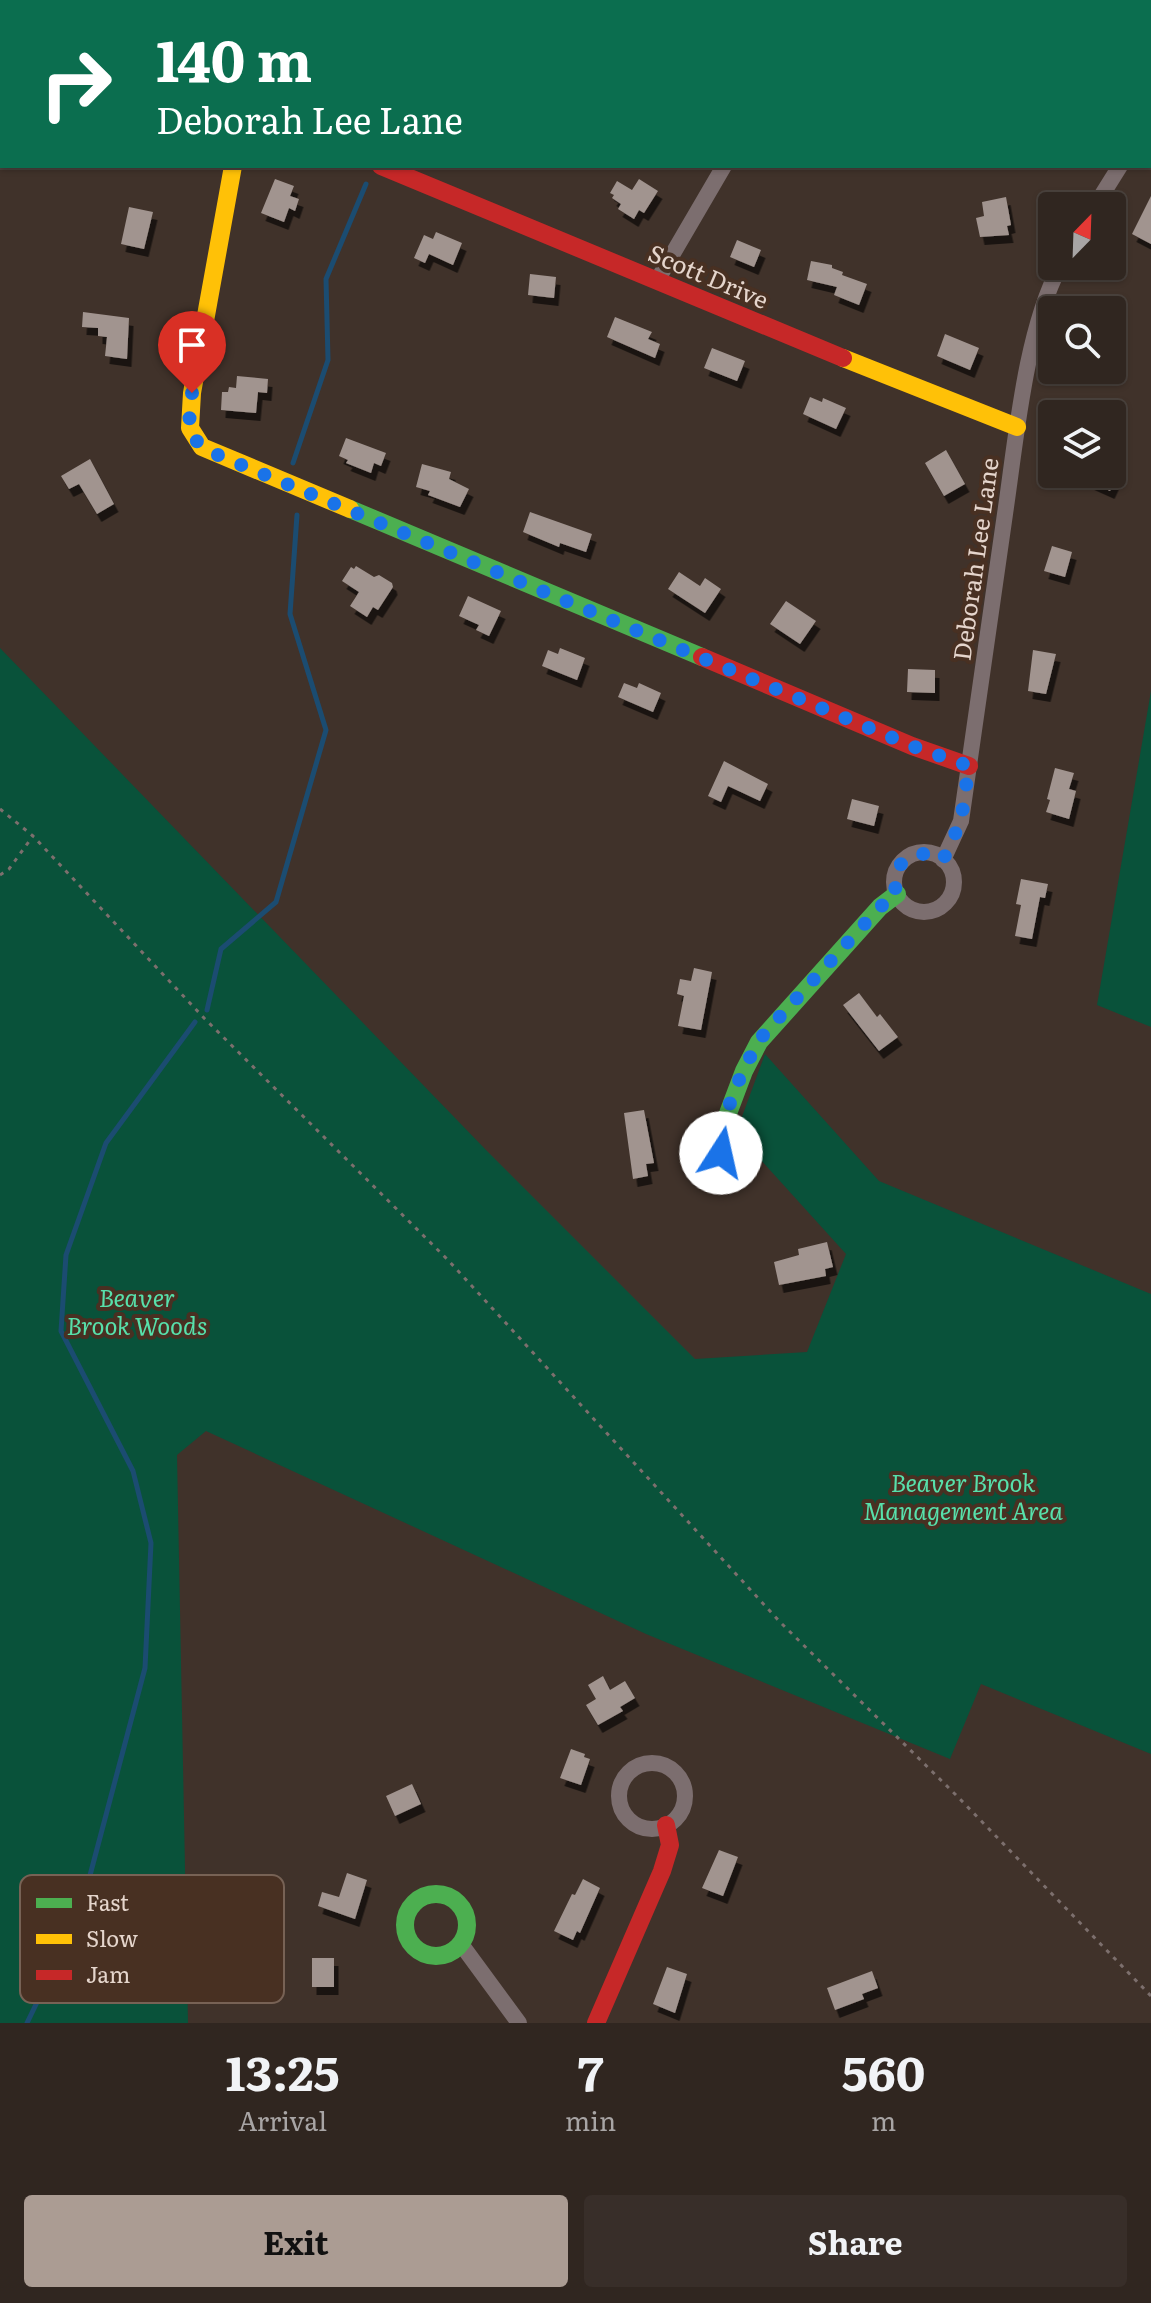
<!DOCTYPE html>
<style>
body{margin:0;font-family:Literata,serif;background:#382e29;color:#f1f3f6;height:100vh;display:flex;flex-direction:column;font-size:30px;white-space:nowrap}
*{box-sizing:border-box;margin:0}
p{font-size:26px;color:#a8a5a5}
.icon{flex:none;width:44px;height:44px;fill:none;stroke:currentColor;stroke-width:2;stroke-linecap:round;stroke-linejoin:round}
.map{position:relative;height:2023px;overflow:hidden}
.sheet{display:flex;flex-direction:column;background:#302620;flex:1}
.sheet>*{flex:none}
.top-card{position:absolute;left:0px;top:0px;width:1152px;height:168px;box-shadow:0 2px 6px #0004,0 0 0 2px #4b433e;background:#0b6e4f;color:#fff;overflow:hidden}
.needle{width:52px;rotate:23deg}
.controls{position:absolute;left:1038px;top:192px;display:grid;gap:16px}
.controls a{display:grid;place-items:center;width:88px;height:88px;border-radius:8px;background:#302620;box-shadow:0 2px 6px #0004,0 0 0 2px #4b433e;font-size:40px}
.pin{position:absolute;display:grid;place-items:center;width:68px;height:68px;color:#fff;margin:-82px -34px;border-radius:50% 50% 50% 0;rotate:-45deg;box-shadow:0 0 8px #0007}
.pin .icon{rotate:45deg}
.me{position:absolute;width:88px;margin:-44px;rotate:10deg;stroke-linejoin:round;filter:drop-shadow(0 0 6px #0008)}
.turn{display:flex;align-items:center;gap:28px;height:168px;padding:0 24px;font-size:36px}
.turn .icon{width:104px;height:104px;stroke-width:2.5}
.turn b{display:block;font-size:56px;line-height:68px}
.eta{display:flex;justify-content:space-evenly;align-items:center;height:136px;text-align:center}
.eta b{font-size:48px;font-weight:700;line-height:56px}
.primary-button{display:flex;gap:16px;margin-top:auto;padding:16px 24px}
.primary-button a{flex:1;height:92px;border-radius:8px;background:#ab9c93;color:#111;font-size:32px;font-weight:700;line-height:92px;text-align:center}
.primary-button a+a{background:#382e29;color:#f1f3f6}
.map>svg:first-child{display:block}
.green{fill:#09523a}
.lines{fill:none;stroke-linecap:round;stroke-linejoin:round}
.stream{stroke:#1b4c71;stroke-width:5}
.building{fill:#a1948f;filter:url(#shadow)}
.path{stroke:#7c6f6d;stroke-width:3;stroke-dasharray:4 6;stroke-linecap:butt}
.street{stroke:#7c6e6f;stroke-width:16}
.fast{stroke:#4caf50;stroke-width:18}
.slow{stroke:#ffc107;stroke-width:18}
.jam{stroke:#c62828;stroke-width:18}
.route{stroke:#1a73e8;stroke-width:14;stroke-dasharray:0 25.2}
.labels{text-anchor:middle;dominant-baseline:central;stroke-width:8;stroke-linejoin:round;paint-order:stroke}
.street-label{font-size:24px;fill:#e5d5cc;stroke:#483022}
.park-label{font-size:24px;font-style:italic;fill:#57e0ab;stroke:#483022}
.key{fill:#483022;stroke:#776255;stroke-width:2}
.key-label{font-size:22px;fill:#e5d5cc}
</style>
<div class="map">
<svg width="1151" height="2023" viewBox="0 0 1151 2023">
<defs>
<filter id="shadow"><feDropShadow dx="4.5" dy="8" stdDeviation="0" flood-color="#0009"/></filter>
</defs>
<rect width="100%" height="100%" fill="#40322a"/>
<path class="green" d="M 0,648 L 488,1152 L 695,1359 L 807,1352 L 846,1254 L 739,1136 L 740,1122 L 765,1054 L 879,1181 L 1151,1294 L 1151,1754 L 981,1684 L 950,1759 L 646,1634 L 206,1431 L 177,1455 L 188,2023 L 0,2023 Z
M 1151,691 L 1151,1027 L 1097,1005 Z"/>
<g class="lines">
<path class="stream" d="M 386,0 L 387,2
M 293,463 L 328,360 L 326,279 L 366,184
M 207,1010 L 221,949 L 276,902 L 326,730 L 290,614 L 297,515
M 27,2023 L 80,1913 L 145,1668 L 151,1543 L 133,1471 L 61,1331 L 66,1255 L 106,1143 L 195,1022"/>
</g>
<path class="building" d="M 275,179 L 294,186 L 290,196 L 299,199 L 295,211 L 289,208 L 284,222 L 261,213 Z
M 639,179 L 658,191 L 644,213 L 639,210 L 634,219 L 618,209 L 621,204 L 612,198 L 614,195 L 610,193 L 617,181 L 632,190 Z
M 1151,196 L 1151,244 L 1132,234 Z
M 1006,197 L 1011,225 L 1007,226 L 1009,235 L 980,237 L 976,218 L 984,216 L 982,202 Z
M 129,207 L 153,212 L 144,249 L 121,244 Z
M 436,232 L 462,243 L 453,265 L 429,254 L 425,263 L 414,258 L 424,235 L 433,239 Z
M 737,240 L 761,250 L 754,267 L 730,257 Z
M 811,261 L 832,265 L 832,268 L 843,272 L 842,275 L 867,284 L 859,305 L 834,295 L 837,287 L 807,280 Z
M 530,274 L 556,277 L 554,298 L 528,295 Z
M 83,312 L 129,318 L 127,359 L 105,356 L 107,337 L 98,336 L 98,328 L 82,327 Z
M 615,317 L 652,332 L 648,339 L 660,344 L 655,358 L 607,337 Z
M 945,334 L 979,348 L 970,370 L 937,356 Z
M 712,348 L 745,361 L 737,381 L 704,368 Z
M 237,376 L 268,379 L 267,393 L 258,392 L 256,413 L 221,410 L 222,392 L 228,392 L 229,387 L 236,388 Z
M 810,397 L 822,402 L 823,398 L 846,408 L 836,429 L 803,414 Z
M 346,438 L 386,453 L 381,466 L 374,463 L 371,473 L 346,463 L 348,460 L 339,456 Z
M 946,450 L 965,484 L 944,496 L 925,463 Z
M 90,459 L 114,504 L 97,514 L 79,484 L 69,489 L 61,476 Z
M 422,464 L 451,472 L 449,479 L 469,489 L 460,507 L 428,495 L 430,491 L 416,487 Z
M 1072,474 L 1118,474 L 1110,491 Z
M 530,512 L 592,534 L 586,552 L 560,543 L 559,547 L 523,532 Z
M 1052,546 L 1072,552 L 1065,577 L 1044,571 Z
M 356,566 L 374,577 L 379,575 L 392,583 L 393,587 L 378,610 L 373,607 L 367,617 L 350,606 L 359,592 L 342,581 L 351,567 L 354,569 Z
M 679,572 L 700,586 L 705,578 L 721,589 L 705,613 L 668,589 Z
M 468,596 L 501,611 L 489,636 L 476,630 L 479,625 L 459,616 Z
M 786,601 L 816,621 L 800,644 L 770,624 Z
M 560,648 L 585,658 L 577,680 L 542,666 L 548,650 L 558,654 Z
M 1033,650 L 1056,654 L 1046,694 L 1028,691 Z
M 908,669 L 935,670 L 935,693 L 907,692 Z
M 624,683 L 637,688 L 639,683 L 661,693 L 653,712 L 618,697 Z
M 724,761 L 768,784 L 760,801 L 728,786 L 721,802 L 708,796 Z
M 1055,768 L 1074,773 L 1069,789 L 1076,791 L 1069,819 L 1046,812 L 1050,800 L 1047,799 Z
M 852,799 L 879,806 L 874,826 L 847,819 Z
M 1021,879 L 1048,884 L 1045,898 L 1040,897 L 1032,939 L 1015,936 L 1021,905 L 1016,904 Z
M 694,968 L 712,972 L 701,1030 L 678,1026 L 684,996 L 677,994 L 680,979 L 691,981 Z
M 859,993 L 877,1017 L 880,1014 L 898,1037 L 879,1051 L 843,1005 Z
M 644,1110 L 654,1163 L 646,1164 L 648,1176 L 633,1179 L 624,1113 Z
M 827,1242 L 833,1267 L 825,1269 L 826,1276 L 779,1285 L 774,1262 L 799,1255 L 798,1249 Z
M 603,1676 L 610,1690 L 625,1681 L 635,1698 L 620,1707 L 623,1711 L 598,1725 L 586,1705 L 596,1699 L 588,1685 Z
M 571,1749 L 585,1754 L 584,1757 L 590,1759 L 581,1785 L 560,1778 Z
M 412,1784 L 421,1804 L 395,1816 L 386,1796 Z
M 719,1850 L 738,1857 L 723,1896 L 702,1888 Z
M 347,1873 L 367,1880 L 355,1919 L 318,1906 L 322,1892 L 339,1897 Z
M 583,1879 L 600,1888 L 580,1933 L 577,1931 L 573,1940 L 554,1931 L 572,1894 L 575,1895 Z
M 312,1958 L 334,1958 L 334,1987 L 312,1987 Z
M 667,1967 L 687,1974 L 675,2013 L 653,2004 Z
M 872,1971 L 878,1988 L 862,1994 L 864,1999 L 835,2010 L 827,1988 Z"/>
<g class="lines">
<path class="path" d="M 0,809 L 33,836 L 204,1018 L 448,1260 L 780,1622 L 957,1796 L 1151,1996
M 0,875 L 9,869 L 33,836"/>
<path class="street" d="M 279,2 L 284,0
M 826,2 L 827,0
M 1150,116 L 1151,114
M 1095,206 L 1120,166
M 658,279 L 724,166
M894 882a30 30 0 1 1 60 0a30 30 0 1 1-60 0Z
M 943,860 L 961,821 C 975,719 991,617 1005,514 C 1016,440 1025,332 1060,266
M619 1796a33 33 0 1 1 66 0a33 33 0 1 1-66 0Z
M 461,1944 L 519,2023"/>
<path class="fast" d="M 350,509 L 702,657
M 726,1173 L 720,1145 L 724,1124 L 744,1071 L 759,1042 L 880,907 L 897,894
M405 1925a31 31 0 1 1 62 0a31 31 0 1 1-62 0Z"/>
<path class="slow" d="M 233,166 L 192,393 L 190,428 L 202,447 L 350,509
M 843,358 L 1017,427"/>
<path class="jam" d="M 381,166 L 843,358
M 702,657 L 912,746 L 969,766
M 596,2023 L 662,1871 L 670,1845 L 666,1825"/>
</g>
<g class="lines">
<path class="route" d="M 192,393 C 188,429 184,439 220,456 L 912,746 L 969,766 L 961,821 L 943,860 C 917,843 886,864 897,894 L 880,907 L 764,1034 C 745,1061 718,1121 721,1153"/>
</g>
<g class="labels">
<g class="street-label">
<text transform="translate(709 275) rotate(23)">Scott Drive</text>
<text transform="translate(974 559) rotate(-82)">Deborah Lee Lane</text>
</g>
<g class="park-label">
<text x="137" y="1296">Beaver<tspan x="137" dy="28">Brook Woods</tspan></text>
<text x="963" y="1481">Beaver Brook<tspan x="963" dy="28">Management Area</tspan></text>
</g>
</g>
<rect x="20" y="1875" width="264" height="128" rx="12" class="key"/>
<rect x="36" y="1898" width="36" height="10" fill="#4caf50"/>
<rect x="36" y="1934" width="36" height="10" fill="#ffc107"/>
<rect x="36" y="1970" width="36" height="10" fill="#c62828"/>
<g class="key-label">
<text x="86" y="1911">Fast</text>
<text x="86" y="1947">Slow</text>
<text x="86" y="1983">Jam</text>
</g>
</svg>
<div class="controls">
<a><svg class="needle" viewBox="-14 -14 28 28"><path d="M0-13l5 13h-10z" fill="#e53935"/><path d="M0 13l5-13h-10z" fill="#a8a5a5"/></svg></a>
<a><svg class="icon" aria-label="search" viewBox="0 0 24 24"><circle cx="10" cy="10" r="6"/><path d="M15 15l6 6"/></svg></a>
<a><svg class="icon" aria-label="layers" viewBox="0 0 24 24"><path d="M12 4l9 5-9 5-9-5zM3 14l9 5 9-5"/></svg></a>
</div>
<div class="pin" style="left:192px;top:393px;background:#d93025"><svg class="icon" aria-label="arrive" viewBox="0 0 24 24"><path d="M6 21V4h12l-3 4 3 4H6"/></svg></div>
<svg class="me" style="left:721px;top:1153px" viewBox="-20 -20 40 40"><circle r="19" fill="#fff"/><path d="M0-13L10 11 0 6-10 11z" fill="#1a73e8"/></svg>
<div class="top-card">
<div class="turn"><svg class="icon" aria-label="right" viewBox="0 0 24 24"><path d="M7 20v-9h11M14 6l5 5-5 5"/></svg><div><b>140 m</b>Deborah Lee Lane</div></div>
</div>
</div>
<section class="sheet">
<div class="eta">
<div><b>13:25</b><p>Arrival</p></div>
<div><b>7</b><p>min</p></div>
<div><b>560</b><p>m</p></div>
</div>
<div class="primary-button"><a>Exit</a><a>Share</a></div>
</section>
